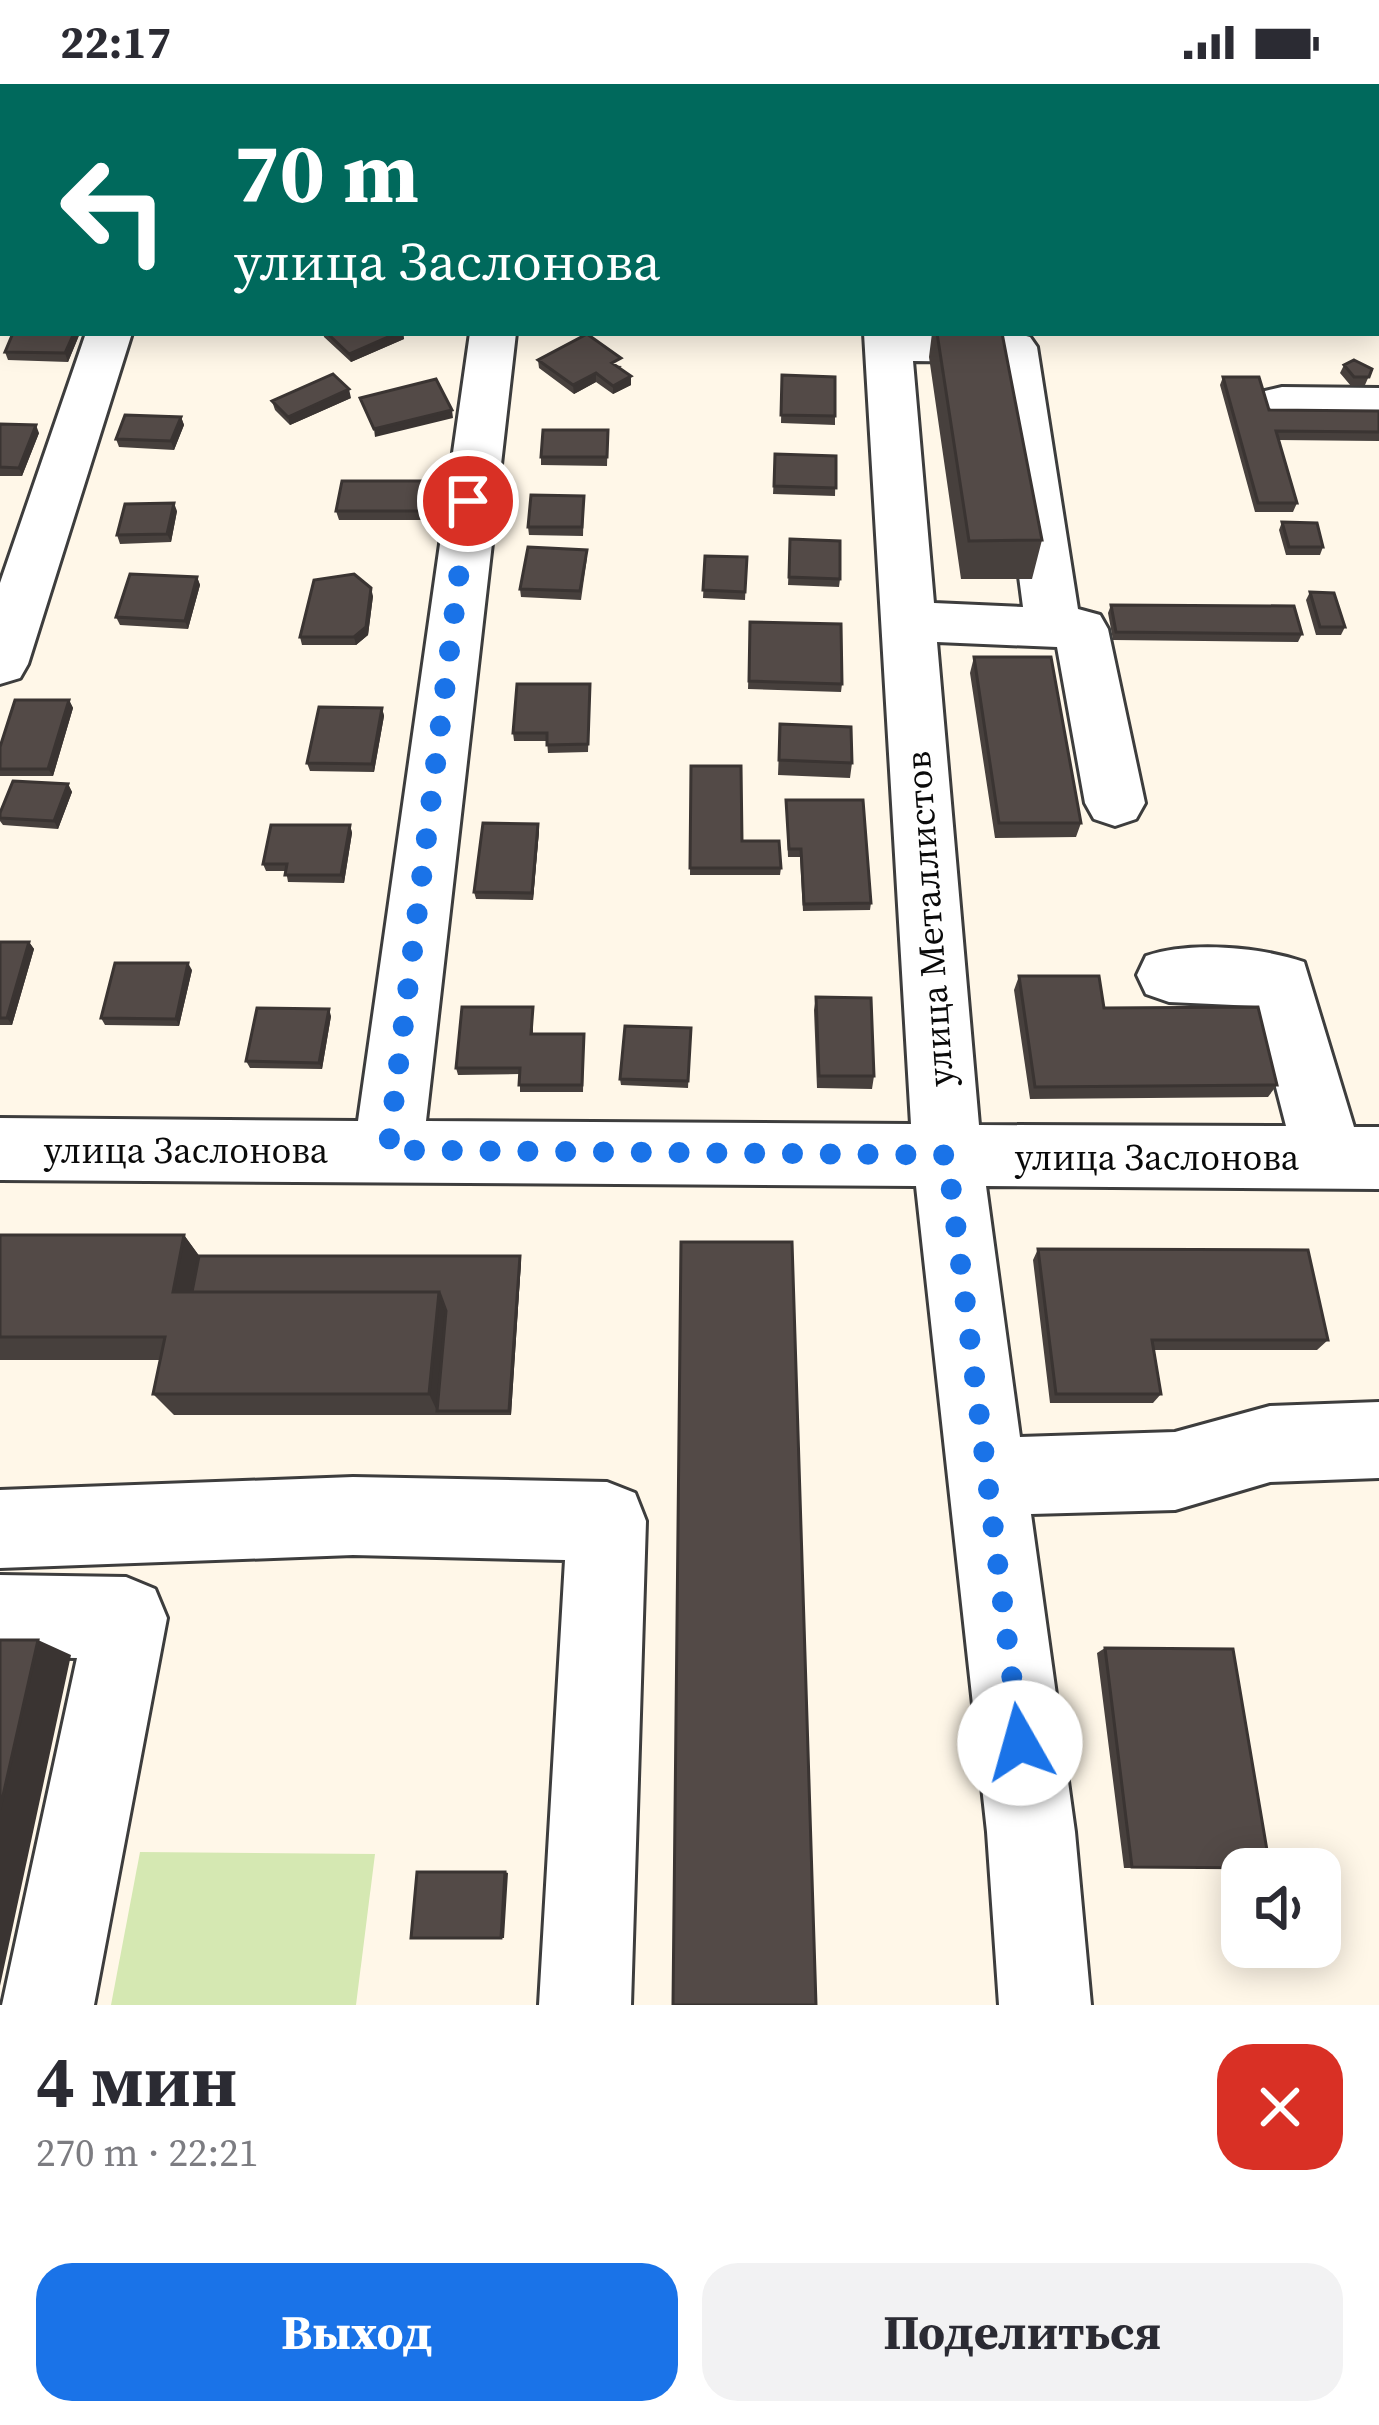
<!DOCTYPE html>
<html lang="ru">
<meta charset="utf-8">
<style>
body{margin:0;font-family:"Source Serif 4",serif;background:#f2f2f3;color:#2b2b33;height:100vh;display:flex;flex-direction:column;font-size:45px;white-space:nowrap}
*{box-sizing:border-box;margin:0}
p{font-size:39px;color:#7c7c81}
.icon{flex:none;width:66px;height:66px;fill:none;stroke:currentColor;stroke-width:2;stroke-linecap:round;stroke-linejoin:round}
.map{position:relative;height:1921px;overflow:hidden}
.details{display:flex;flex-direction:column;background:#fff;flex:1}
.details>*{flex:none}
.guide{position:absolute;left:0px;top:0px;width:1380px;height:252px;box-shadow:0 6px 30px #0003;background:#00695c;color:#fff;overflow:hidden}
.controls{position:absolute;left:1221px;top:1764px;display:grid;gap:24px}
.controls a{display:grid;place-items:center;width:120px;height:120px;border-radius:24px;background:#fff;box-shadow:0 6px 30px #0003;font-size:60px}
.pin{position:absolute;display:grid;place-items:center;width:102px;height:102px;color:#fff;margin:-51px;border:6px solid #fff;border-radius:50%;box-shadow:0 3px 12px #0007}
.me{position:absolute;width:132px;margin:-66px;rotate:353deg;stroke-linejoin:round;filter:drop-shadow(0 0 9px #0008)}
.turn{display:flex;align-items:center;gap:42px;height:252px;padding:0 36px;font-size:54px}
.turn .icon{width:156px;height:156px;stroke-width:2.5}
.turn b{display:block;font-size:84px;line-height:102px}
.round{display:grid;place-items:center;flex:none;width:126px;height:126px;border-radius:36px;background:#f2f2f3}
.summary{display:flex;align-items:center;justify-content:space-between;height:204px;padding:0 36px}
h1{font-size:72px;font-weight:700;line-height:90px}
.primary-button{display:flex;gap:24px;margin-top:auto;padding:24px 36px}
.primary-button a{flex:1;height:138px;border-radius:36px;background:#1a73e8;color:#fff;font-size:48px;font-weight:700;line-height:138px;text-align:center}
.primary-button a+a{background:#f2f2f3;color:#2b2b33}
.status{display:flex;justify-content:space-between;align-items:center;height:84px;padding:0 60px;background:#fff;direction:ltr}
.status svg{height:33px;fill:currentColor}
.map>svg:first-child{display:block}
.green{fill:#d5e8b2}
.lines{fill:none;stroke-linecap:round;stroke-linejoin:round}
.minor-casing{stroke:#3d3d3d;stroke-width:6}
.minor{fill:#fff;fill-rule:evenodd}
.wall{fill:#47403d}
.shaded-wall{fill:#3a3432}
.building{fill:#534a47;stroke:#3a3432;stroke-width:3}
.route{stroke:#1a73e8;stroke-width:21;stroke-dasharray:0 37.8}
.labels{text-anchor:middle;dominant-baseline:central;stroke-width:12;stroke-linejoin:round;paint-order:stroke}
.street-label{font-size:36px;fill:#0a0a0a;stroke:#fff}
</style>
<div class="status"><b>22:17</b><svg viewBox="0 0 49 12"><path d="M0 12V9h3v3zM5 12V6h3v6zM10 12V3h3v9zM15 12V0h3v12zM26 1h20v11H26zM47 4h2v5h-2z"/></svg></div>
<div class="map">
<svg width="1379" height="1921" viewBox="0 0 1379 1921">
<rect width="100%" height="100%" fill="#fff7e8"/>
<path class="green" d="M 140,1768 L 375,1770 L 356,1921 L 111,1921 Z"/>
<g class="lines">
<g class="minor-casing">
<path id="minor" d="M 848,0 L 888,0 L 888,3 L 848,3 Z
M 0,112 L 3,112 L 3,138 L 0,138 Z
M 1377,211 L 1379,211 L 1379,239 L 1377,239 Z
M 86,249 L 132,249 L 28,580 L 20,594 L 0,600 L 0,499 Z
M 470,249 L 516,249 L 426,1037 L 911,1040 L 864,249 L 1015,249 L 1030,253 L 1037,263 L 1078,525 L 1100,531 L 1108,545 L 1145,719 L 1136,735 L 1115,742 L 1094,735 L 1085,719 L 1057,563 L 937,558 L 979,1041 L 1286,1042 L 1255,922 L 1169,918 L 1146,910 L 1137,891 L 1146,872 C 1190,857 1260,863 1304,878 L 1354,1043 L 1379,1043 L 1379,1105 L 986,1102 L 1020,1353 L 1175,1348 L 1270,1322 L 1379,1318 L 1379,1394 L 1270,1398 L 1175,1426 L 1031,1430 L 1075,1748 L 1091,1921 L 999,1921 L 987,1748 L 916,1102 L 0,1096 L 0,1034 L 358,1037 ZM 913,277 L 991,278 L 1023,523 L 934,519 Z
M 1282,303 L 1379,304 L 1379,336 L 1265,329 L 1258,318 L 1265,307 Z
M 353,1393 L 607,1398 L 635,1409 L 646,1437 L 631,1921 L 539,1921 L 565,1476 L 353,1471 L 0,1484 L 0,1406 Z
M 0,1491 L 126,1493 L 155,1505 L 167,1534 L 94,1921 L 2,1921 L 77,1574 L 0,1573 Z"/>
</g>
<use href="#minor" class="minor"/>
</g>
<path class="wall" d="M 108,0 L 176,0 L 175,3 L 109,3 Z
M 1377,124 L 1379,124 L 1379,198 L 1377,198 Z
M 13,249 L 80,249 L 68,278 L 8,276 L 5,268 Z
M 323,249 L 403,249 L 404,255 L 351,278 L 324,253 Z
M 932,249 L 1002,249 L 1042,456 L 1032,495 L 961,495 L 929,273 Z
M 538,276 L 622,282 L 619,284 L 631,301 L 613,310 L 596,298 L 574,310 L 539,284 Z
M 1344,281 L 1372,285 L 1365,301 L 1351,302 L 1340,289 Z
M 782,291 L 835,332 L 835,341 L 781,339 Z
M 1223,293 L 1269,326 L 1379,327 L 1379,357 L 1278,356 L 1297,419 L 1293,428 L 1255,428 L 1220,301 Z
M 351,314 L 290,341 L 275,326 L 272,317 Z
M 181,333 L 184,341 L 174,366 L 119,363 L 116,355 Z
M 0,340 L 39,349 L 22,392 L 0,392 Z
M 608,346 L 607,382 L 541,381 L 541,373 Z
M 775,370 L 836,372 L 835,412 L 773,410 Z
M 435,405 L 431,436 L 339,436 L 336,427 Z
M 584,412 L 583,452 L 529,451 L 528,443 Z
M 177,427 L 171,458 L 120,460 L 117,451 Z
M 1282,438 L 1323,463 L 1320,471 L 1286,471 L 1279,446 Z
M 790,455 L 840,495 L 839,503 L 788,501 Z
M 705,472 L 747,473 L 745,516 L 703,514 Z
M 587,474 L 581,516 L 521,513 L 520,505 Z
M 197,493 L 200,501 L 188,545 L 120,541 L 116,533 Z
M 1310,508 L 1345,543 L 1341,551 L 1316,551 L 1306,516 Z
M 373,512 L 368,551 L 356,561 L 302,561 L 300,553 Z
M 1111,521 L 1302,550 L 1298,558 L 1113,556 L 1108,529 Z
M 750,538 L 842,600 L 841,608 L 748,605 Z
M 974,573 L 1081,739 L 1076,753 L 995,754 L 970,589 Z
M 590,608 L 588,668 L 548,669 L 547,657 L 514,657 L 513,649 Z
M 69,616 L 73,624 L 53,692 L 0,692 L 0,663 Z
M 382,624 L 384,632 L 374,688 L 310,687 L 307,679 Z
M 780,640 L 852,679 L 850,694 L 778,691 Z
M 691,682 L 742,757 L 781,784 L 780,791 L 690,791 Z
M 68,700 L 72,708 L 58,745 L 3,741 L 0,737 L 0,729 Z
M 786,716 L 871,819 L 870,826 L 803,827 L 800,773 L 788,773 Z
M 350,741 L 352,749 L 344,799 L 288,798 L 286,787 L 266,787 L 263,780 Z
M 539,747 L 533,816 L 476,815 L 474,808 Z
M 0,858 L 29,858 L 34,865 L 12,941 L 0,941 Z
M 192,886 L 179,942 L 105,941 L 101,934 Z
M 1019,892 L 1104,924 L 1277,1001 L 1268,1013 L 1030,1015 L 1014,906 Z
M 816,913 L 874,992 L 872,1005 L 817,1004 L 814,926 Z
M 533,923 L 533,950 L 584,950 L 583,1008 L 520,1008 L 520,990 L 458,991 L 456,984 Z
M 331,932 L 322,985 L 250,984 L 246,977 Z
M 691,944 L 688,1004 L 621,1001 L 620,995 Z
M 0,1151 L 184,1151 L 199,1172 L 521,1178 L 511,1331 L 174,1331 L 153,1310 L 160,1276 L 0,1276 Z
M 1038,1165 L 1328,1256 L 1317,1266 L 1153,1266 L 1161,1310 L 1153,1319 L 1050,1319 L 1033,1176 Z
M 1105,1564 L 1270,1784 L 1124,1784 L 1097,1569 Z"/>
<path class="shaded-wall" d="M 74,249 L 80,249 L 68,278 L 65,269 Z
M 397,249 L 403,249 L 404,255 L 351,278 L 349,270 Z
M 596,289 L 596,298 L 574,310 L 573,301 Z
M 631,292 L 631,301 L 613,310 L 613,302 Z
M 349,305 L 351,314 L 290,341 L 288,333 Z
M 452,326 L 453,334 L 375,353 L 374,345 Z
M 181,333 L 184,341 L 174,366 L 171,357 Z
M 36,341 L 39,349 L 22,392 L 19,384 Z
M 434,397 L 435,405 L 431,436 L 429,427 Z
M 174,419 L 177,427 L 171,458 L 167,450 Z
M 197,493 L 200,501 L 188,545 L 185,537 Z
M 371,504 L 373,512 L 368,551 L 356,561 L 354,553 Z
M 69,616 L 73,624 L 53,692 L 48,685 Z
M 382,624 L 384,632 L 374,688 L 372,680 Z
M 68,700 L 72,708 L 58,745 L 54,737 Z
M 538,740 L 539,747 L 533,816 L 532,809 Z
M 350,741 L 352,749 L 344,799 L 341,791 Z
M 29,858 L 34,865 L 12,941 L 7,934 Z
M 188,879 L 192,886 L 179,942 L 176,935 Z
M 329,925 L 331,932 L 322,985 L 319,979 Z
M 184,1151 L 203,1177 L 194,1227 L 173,1208 Z
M 520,1172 L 521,1178 L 511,1331 L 509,1327 Z
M 439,1208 L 448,1233 L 437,1327 L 439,1331 L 429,1310 Z
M 38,1556 L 71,1571 L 0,1902 L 0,1725 Z
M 505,1788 L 508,1789 L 504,1854 L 501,1854 Z"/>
<path class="building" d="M 272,0 L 339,0 L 339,3 L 272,3 Z
M 888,0 L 1015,0 L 1016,2 L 888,3 Z
M 1340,0 L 1379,0 L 1379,8 L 1377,8 L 1377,3 L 1341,3 Z
M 1377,124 L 1379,124 L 1379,159 L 1377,159 Z
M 13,249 L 74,249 L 65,269 L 5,268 Z
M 327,249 L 397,249 L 349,270 Z
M 937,249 L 1002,249 L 1042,456 L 969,457 Z
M 587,250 L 621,274 L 612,279 L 631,292 L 613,302 L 596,289 L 573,301 L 538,276 Z
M 1354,276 L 1372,285 L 1369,293 L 1354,293 L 1344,281 Z
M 333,290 L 349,305 L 288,333 L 272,317 Z
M 782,291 L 835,293 L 835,332 L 781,331 Z
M 1223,293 L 1259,293 L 1269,326 L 1379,327 L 1379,348 L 1276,347 L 1297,419 L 1258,419 Z
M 436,295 L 452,326 L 374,345 L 360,314 Z
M 125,331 L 181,333 L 171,357 L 116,355 Z
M 0,340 L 36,341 L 19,384 L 0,383 Z
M 543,346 L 608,346 L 607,373 L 541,373 Z
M 775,370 L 836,372 L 836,404 L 774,402 Z
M 342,397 L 434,397 L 429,427 L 336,427 Z
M 531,411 L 584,412 L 582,443 L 528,443 Z
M 174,419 L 167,450 L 117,451 L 125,420 Z
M 1282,438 L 1317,439 L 1323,463 L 1289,463 Z
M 790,455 L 840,457 L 840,495 L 789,493 Z
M 528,463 L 587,466 L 580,507 L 520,505 Z
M 705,472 L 747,473 L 745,508 L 703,506 Z
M 130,490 L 197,493 L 185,537 L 116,533 Z
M 354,490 L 371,504 L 366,543 L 354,553 L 300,553 L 314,496 Z
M 1310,508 L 1334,509 L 1345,543 L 1320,543 Z
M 1111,521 L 1294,522 L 1302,550 L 1116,548 Z
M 750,538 L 841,540 L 842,600 L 749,597 Z
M 974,573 L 1051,573 L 1081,739 L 999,739 Z
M 517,600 L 590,600 L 588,660 L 547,661 L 547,649 L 513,649 Z
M 15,616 L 69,616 L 48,685 L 0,685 L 0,663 Z
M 319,623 L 382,624 L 372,680 L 307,679 Z
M 780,640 L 851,643 L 852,679 L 779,676 Z
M 691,682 L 741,682 L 742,757 L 779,757 L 781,784 L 690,784 Z
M 13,697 L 68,700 L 54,737 L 0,734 L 0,729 Z
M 786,716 L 863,716 L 871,819 L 804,820 L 801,765 L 789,765 Z
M 483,739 L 538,740 L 532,809 L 474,808 Z
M 271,741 L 350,741 L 341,791 L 285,791 L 287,780 L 263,780 Z
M 0,858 L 29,858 L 7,934 L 0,934 Z
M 115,879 L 188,879 L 176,935 L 101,934 Z
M 1019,892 L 1099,892 L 1104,924 L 1258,923 L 1277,1001 L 1035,1003 Z
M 816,913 L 871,914 L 874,992 L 819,992 Z
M 462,923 L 533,923 L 531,950 L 584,950 L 582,1001 L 519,1001 L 520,984 L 456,984 Z
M 257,924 L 329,925 L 319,979 L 246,977 Z
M 625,942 L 691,944 L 688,997 L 620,995 Z
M 0,1151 L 184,1151 L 173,1208 L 439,1208 L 429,1310 L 153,1310 L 165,1253 L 0,1253 Z
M 681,1158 L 792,1158 L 816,1921 L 673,1921 Z
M 1038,1165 L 1308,1166 L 1328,1256 L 1152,1256 L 1161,1310 L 1056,1310 Z
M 199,1172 L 520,1172 L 509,1327 L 437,1327 L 446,1227 L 439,1208 L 192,1208 Z
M 0,1556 L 38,1556 L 0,1725 Z
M 1105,1564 L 1233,1565 L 1270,1784 L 1132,1783 Z
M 417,1788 L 505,1788 L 501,1854 L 411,1854 Z"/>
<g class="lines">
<path class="route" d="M 468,417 L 388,1066 L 947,1071 L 1020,1659"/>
</g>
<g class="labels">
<g class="street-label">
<text transform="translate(929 835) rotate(-94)">улица Металлистов</text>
<text x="186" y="1066">улица Заслонова</text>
<text x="1157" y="1073">улица Заслонова</text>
</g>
</g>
</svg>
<div class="controls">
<a><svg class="icon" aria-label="sound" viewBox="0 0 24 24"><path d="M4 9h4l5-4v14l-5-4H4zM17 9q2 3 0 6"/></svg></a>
</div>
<div class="pin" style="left:468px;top:417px;background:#d93025"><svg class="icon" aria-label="arrive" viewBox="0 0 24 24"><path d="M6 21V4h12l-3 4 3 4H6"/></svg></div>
<svg class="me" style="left:1020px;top:1659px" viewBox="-20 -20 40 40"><circle r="19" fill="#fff"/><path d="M0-13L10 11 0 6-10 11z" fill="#1a73e8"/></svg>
<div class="guide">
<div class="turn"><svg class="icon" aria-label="left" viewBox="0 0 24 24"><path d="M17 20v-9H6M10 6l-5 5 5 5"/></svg><div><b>70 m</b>улица Заслонова</div></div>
</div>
</div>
<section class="details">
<div class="summary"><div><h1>4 мин</h1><p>270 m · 22:21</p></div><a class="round" style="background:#d93025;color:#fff"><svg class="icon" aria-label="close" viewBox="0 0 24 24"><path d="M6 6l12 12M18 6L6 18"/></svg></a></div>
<div class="primary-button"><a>Выход</a><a>Поделиться</a></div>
</section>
